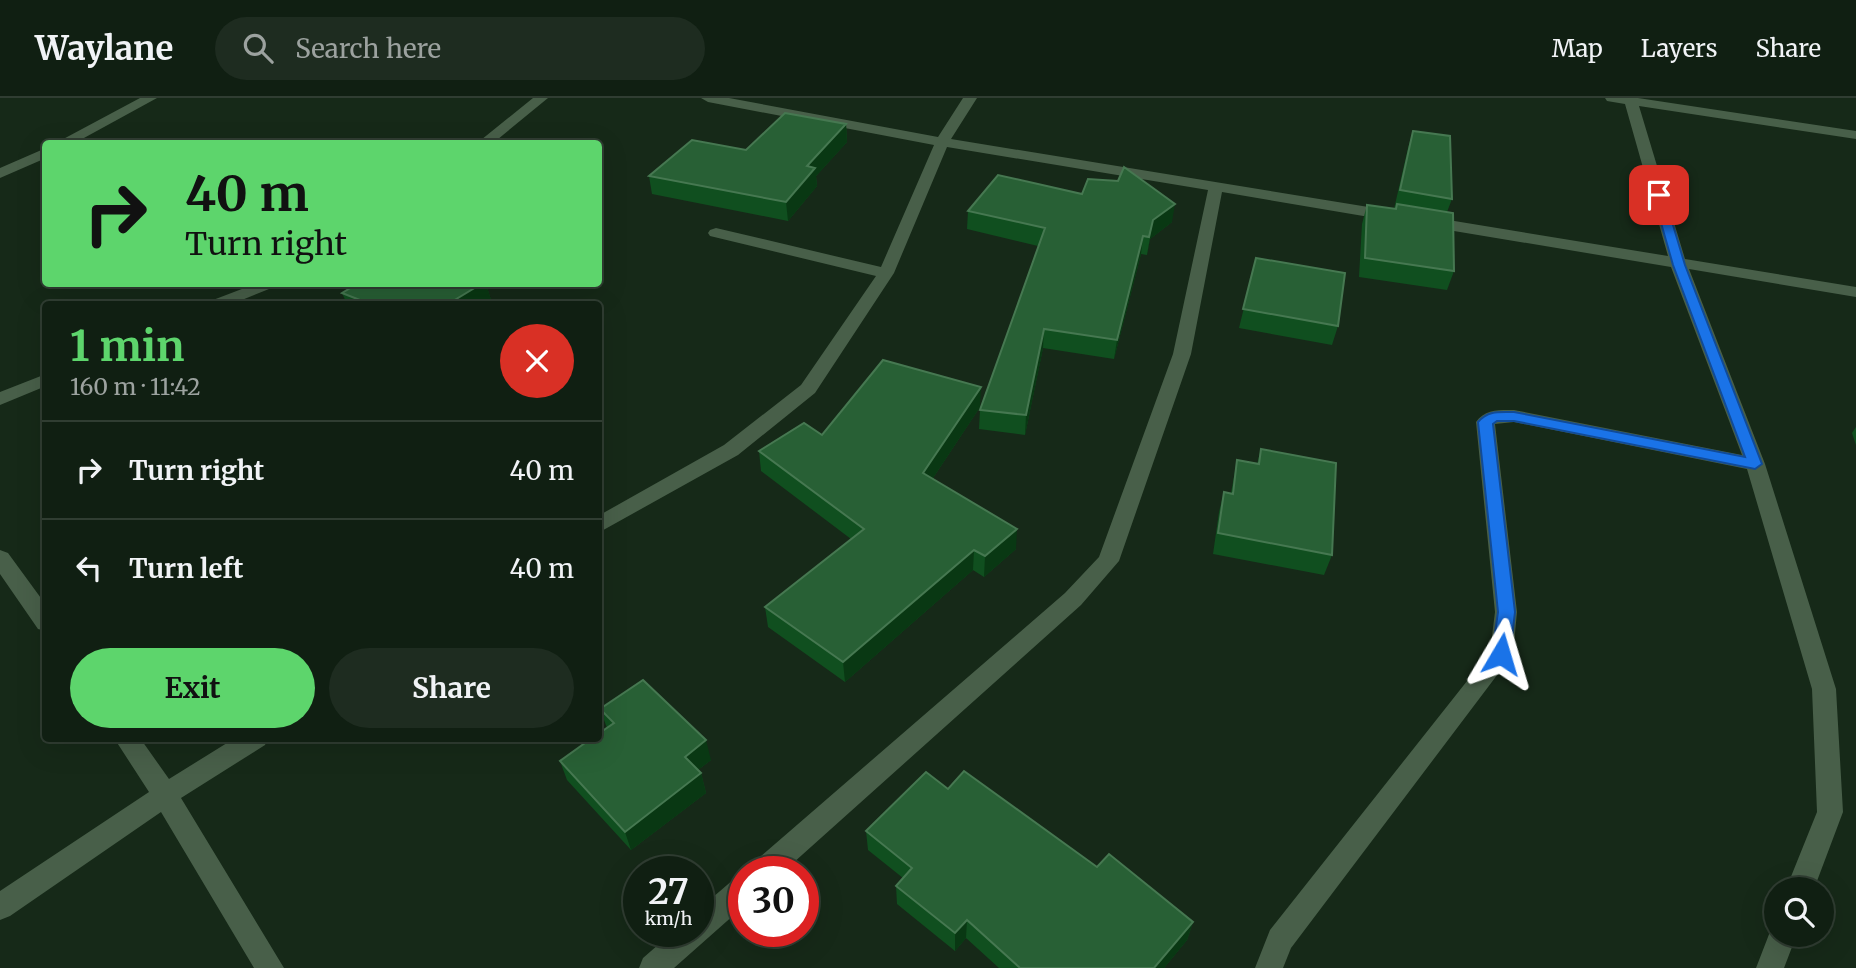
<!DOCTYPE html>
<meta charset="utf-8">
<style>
body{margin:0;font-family:Merriweather,serif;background:#1e2c20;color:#f1f3f6;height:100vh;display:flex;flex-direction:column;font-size:26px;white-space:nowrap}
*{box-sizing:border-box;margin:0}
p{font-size:23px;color:#9ca29f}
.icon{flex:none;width:38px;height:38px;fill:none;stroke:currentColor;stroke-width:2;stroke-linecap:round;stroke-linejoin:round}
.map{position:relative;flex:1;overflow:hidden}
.details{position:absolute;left:42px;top:203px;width:560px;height:441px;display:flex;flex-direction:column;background:#101f12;border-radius:7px;box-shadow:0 7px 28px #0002,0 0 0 2px #303d32}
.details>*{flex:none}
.guide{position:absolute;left:42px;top:42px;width:560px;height:147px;border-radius:7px;box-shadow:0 7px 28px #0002,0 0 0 2px #303d32;background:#5dd56c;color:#111;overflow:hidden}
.tools{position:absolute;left:1764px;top:779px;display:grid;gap:14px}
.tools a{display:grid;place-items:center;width:70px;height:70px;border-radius:50%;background:#101f12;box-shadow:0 7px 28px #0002,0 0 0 2px #303d32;font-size:35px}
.speed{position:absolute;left:623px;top:758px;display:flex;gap:14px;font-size:35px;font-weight:700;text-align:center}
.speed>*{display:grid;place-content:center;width:91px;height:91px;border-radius:50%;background:#101f12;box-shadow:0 7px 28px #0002,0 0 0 2px #303d32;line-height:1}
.speed small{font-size:18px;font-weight:400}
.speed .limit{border:10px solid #d22;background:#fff;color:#111}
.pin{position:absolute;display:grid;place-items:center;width:60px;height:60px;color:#fff;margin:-30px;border-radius:14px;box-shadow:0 4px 10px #0006}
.me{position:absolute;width:77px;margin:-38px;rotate:7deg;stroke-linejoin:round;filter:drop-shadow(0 0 5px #0008)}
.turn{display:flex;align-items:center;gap:24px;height:147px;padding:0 28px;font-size:32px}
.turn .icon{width:91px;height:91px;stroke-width:2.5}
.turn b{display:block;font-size:49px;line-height:60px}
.round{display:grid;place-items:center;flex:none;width:74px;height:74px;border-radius:37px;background:#1e2c20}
.summary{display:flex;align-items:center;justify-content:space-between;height:119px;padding:0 28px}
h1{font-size:42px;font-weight:700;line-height:52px;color:#5dd56c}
.cta{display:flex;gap:14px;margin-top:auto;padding:14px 28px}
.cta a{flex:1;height:80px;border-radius:42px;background:#5dd56c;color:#111;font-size:28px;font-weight:700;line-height:80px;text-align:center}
.cta a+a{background:#1e2c20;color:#f1f3f6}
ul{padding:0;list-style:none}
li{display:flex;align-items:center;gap:21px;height:98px;padding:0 28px;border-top:2px solid #303d32}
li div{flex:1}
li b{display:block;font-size:26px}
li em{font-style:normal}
header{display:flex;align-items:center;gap:42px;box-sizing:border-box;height:98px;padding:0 35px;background:#101f12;border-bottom:2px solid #303d32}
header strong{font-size:33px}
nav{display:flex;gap:38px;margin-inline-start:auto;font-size:24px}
.search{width:490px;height:63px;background:#1e2c20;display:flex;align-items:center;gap:18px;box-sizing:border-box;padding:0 24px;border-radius:38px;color:#9ca29f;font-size:26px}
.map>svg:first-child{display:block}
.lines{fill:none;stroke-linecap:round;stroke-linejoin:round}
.street{fill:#485f49;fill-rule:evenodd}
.wall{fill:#104f1f}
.shaded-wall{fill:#093813}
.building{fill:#286035;stroke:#467851;stroke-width:2}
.route{fill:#1a73e8;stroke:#114b97;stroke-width:2}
</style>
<header>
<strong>Waylane</strong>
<div class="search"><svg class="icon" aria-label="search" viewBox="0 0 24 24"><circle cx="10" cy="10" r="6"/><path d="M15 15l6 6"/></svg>Search here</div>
<nav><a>Map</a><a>Layers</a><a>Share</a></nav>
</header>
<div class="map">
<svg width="1856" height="870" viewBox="0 0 1856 870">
<rect width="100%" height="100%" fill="#162918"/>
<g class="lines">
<path class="street" d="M 140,0 L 157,0 L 73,46 L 54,46 Z
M 533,0 L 548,0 L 492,46 L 476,46 Z
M 701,0 L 729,0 L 938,39 L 963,0 L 977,0 L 951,41 L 1393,113 L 1401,118 L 1393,123 L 1222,94 L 1191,256 L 1119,463 L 1081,507 L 783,774 L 750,774 L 753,765 L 1065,495 L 1099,459 L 1173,256 L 1208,92 L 947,49 L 894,175 L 815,295 L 738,357 L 598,435 L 598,418 L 724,347 L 801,287 L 876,178 L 710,138 L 708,135 L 710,132 L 716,130 L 881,169 L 934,47 L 708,4 Z
M 1605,0 L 1638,0 L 1856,33 L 1856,41 L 1639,8 L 1685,161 L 1856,189 L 1856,199 L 1689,171 L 1765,366 L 1836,591 L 1843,714 L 1814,791 L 1786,791 L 1817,714 L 1812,591 L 1747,371 L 1514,324 L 1495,326 L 1517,514 L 1513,556 L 1291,850 L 1283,870 L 1255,870 L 1270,832 L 1490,554 L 1495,514 L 1476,324 C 1485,311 1499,312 1514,312 L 1742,357 L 1671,169 L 1424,128 L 1416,123 L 1424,118 L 1668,158 L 1625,6 L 1607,3 Z
M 46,50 L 46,60 L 0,80 L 0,70 Z
M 255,186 L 276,186 L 274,189 L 232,206 L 211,206 L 213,202 Z
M 46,276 L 46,288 L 0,307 L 0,294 Z
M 0,452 L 8,455 L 46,507 L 46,533 L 38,531 L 0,476 Z
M 114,640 L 140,640 L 169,681 L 235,640 L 268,640 L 265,647 L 181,700 L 284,870 L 254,870 L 161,714 L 10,818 L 0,822 L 0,793 L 149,694 Z
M 744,777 L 744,808 L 674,870 L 639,870 L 643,860 L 674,833 L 698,833 L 698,812 L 734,781 Z
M 1776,825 L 1776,836 L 1797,836 L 1784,870 L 1756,870 L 1773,826 Z"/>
</g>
<path class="wall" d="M 846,26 L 847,44 L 816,78 L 817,88 L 788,123 L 652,96 L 649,78 Z
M 1413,33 L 1452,101 L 1447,114 L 1454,173 L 1447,192 L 1359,179 L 1362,126 L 1367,107 L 1394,111 L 1408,50 Z
M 968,113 L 1172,124 L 1150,141 L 1147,157 L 1141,156 L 1114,261 L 1043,250 L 1025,337 L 979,331 L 980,312 L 1038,148 L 967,131 Z
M 1256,160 L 1338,228 L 1332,247 L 1239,230 Z
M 357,186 L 486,186 L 491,202 L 484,206 L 347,206 L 342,195 Z
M 980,309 L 933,380 L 1016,451 L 984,479 L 973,472 L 845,584 L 768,529 L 765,509 L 851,441 L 761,373 L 759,353 L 822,337 Z
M 1856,329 L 1856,347 L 1852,335 Z
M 1261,351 L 1332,457 L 1324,477 L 1213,456 L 1219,414 L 1224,394 L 1231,395 L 1237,362 L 1257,366 Z
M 600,611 L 711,662 L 698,672 L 701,675 L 706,695 L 631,752 L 567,682 L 560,663 L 607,630 Z
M 948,691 L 1097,769 L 1193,824 L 1187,842 L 1164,870 L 999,870 L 966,840 L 955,853 L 897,806 L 896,788 L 903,780 L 868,752 L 866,733 Z"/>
<path class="shaded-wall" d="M 846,26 L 847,44 L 816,78 L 817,88 L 788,123 L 786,104 L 807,68 Z
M 1175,106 L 1172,124 L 1150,141 L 1147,157 L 1153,122 Z
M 1143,138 L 1141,156 L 1114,261 L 1117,242 Z
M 481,186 L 486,186 L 491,202 L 484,206 L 448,206 Z
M 1044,231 L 1043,250 L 1025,337 L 1026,317 Z
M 981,289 L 980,309 L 923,395 L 923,375 Z
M 1017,431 L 1016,451 L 984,479 L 985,458 Z
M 974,452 L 973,472 L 845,584 L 843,564 Z
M 706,642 L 711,662 L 690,678 L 685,659 Z
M 701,675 L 706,695 L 631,752 L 625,734 Z
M 967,822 L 966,840 L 955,853 L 955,835 Z
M 1193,824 L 1187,842 L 1164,870 L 1154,870 Z"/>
<path class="building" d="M 785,15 L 846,26 L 807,68 L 815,70 L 786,104 L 649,78 L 692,42 L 746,52 Z
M 1413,33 L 1450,38 L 1452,101 L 1400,92 Z
M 1124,69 L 1175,106 L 1153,122 L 1149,139 L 1143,138 L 1117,242 L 1044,231 L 1026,317 L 980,312 L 1045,130 L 968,113 L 998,77 L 1082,96 L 1088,81 L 1118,83 Z
M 1397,106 L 1453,115 L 1454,173 L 1365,160 L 1367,107 L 1396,111 Z
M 1256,160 L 1345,175 L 1338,228 L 1243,211 Z
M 357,186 L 481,186 L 448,206 L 370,206 L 342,195 Z
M 883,262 L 981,289 L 923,375 L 1017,431 L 985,458 L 974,452 L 843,564 L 765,509 L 864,431 L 759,353 L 804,325 L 822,337 Z
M 1261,351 L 1336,365 L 1332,457 L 1218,435 L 1224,394 L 1233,396 L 1237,362 L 1259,366 Z
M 643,582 L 706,642 L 685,659 L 701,675 L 625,734 L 560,663 L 592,640 L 598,640 L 598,636 L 614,625 L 600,611 Z
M 964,673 L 1097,769 L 1109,756 L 1193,824 L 1154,870 L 1020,870 L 967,822 L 955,835 L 896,788 L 912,770 L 866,733 L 926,674 L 948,691 Z"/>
<path class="route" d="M 1659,93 L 1664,97 L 1685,167 L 1762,366 L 1755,371 L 1514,323 L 1497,323 L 1493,326 L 1515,514 L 1510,556 L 1507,561 L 1495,561 L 1492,556 L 1498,514 L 1478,324 C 1488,312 1500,314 1514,314 L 1745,359 L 1673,167 L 1653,97 Z"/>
</svg>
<div class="tools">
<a><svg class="icon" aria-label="search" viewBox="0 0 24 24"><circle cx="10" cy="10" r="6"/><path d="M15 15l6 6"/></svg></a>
</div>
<div class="speed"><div>27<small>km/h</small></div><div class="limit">30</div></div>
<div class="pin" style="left:1659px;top:97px;background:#d93025"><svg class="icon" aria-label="arrive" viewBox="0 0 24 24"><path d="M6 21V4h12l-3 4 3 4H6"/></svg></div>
<svg class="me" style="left:1501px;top:556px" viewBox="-20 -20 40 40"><path d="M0-17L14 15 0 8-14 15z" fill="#1a73e8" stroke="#fff" stroke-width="4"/></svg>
<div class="guide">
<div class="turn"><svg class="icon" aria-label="right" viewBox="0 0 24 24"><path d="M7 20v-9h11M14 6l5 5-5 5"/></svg><div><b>40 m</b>Turn right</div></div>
</div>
<section class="details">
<div class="summary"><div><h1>1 min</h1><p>160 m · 11:42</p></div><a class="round" style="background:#d93025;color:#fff"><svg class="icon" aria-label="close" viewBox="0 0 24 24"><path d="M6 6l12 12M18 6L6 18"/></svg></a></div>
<ul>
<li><svg class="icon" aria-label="right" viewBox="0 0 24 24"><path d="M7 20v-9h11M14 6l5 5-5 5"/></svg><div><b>Turn right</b></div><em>40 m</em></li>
<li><svg class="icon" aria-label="left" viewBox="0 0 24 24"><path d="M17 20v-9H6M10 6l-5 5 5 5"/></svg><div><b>Turn left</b></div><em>40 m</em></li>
</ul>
<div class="cta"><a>Exit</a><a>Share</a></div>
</section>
</div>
